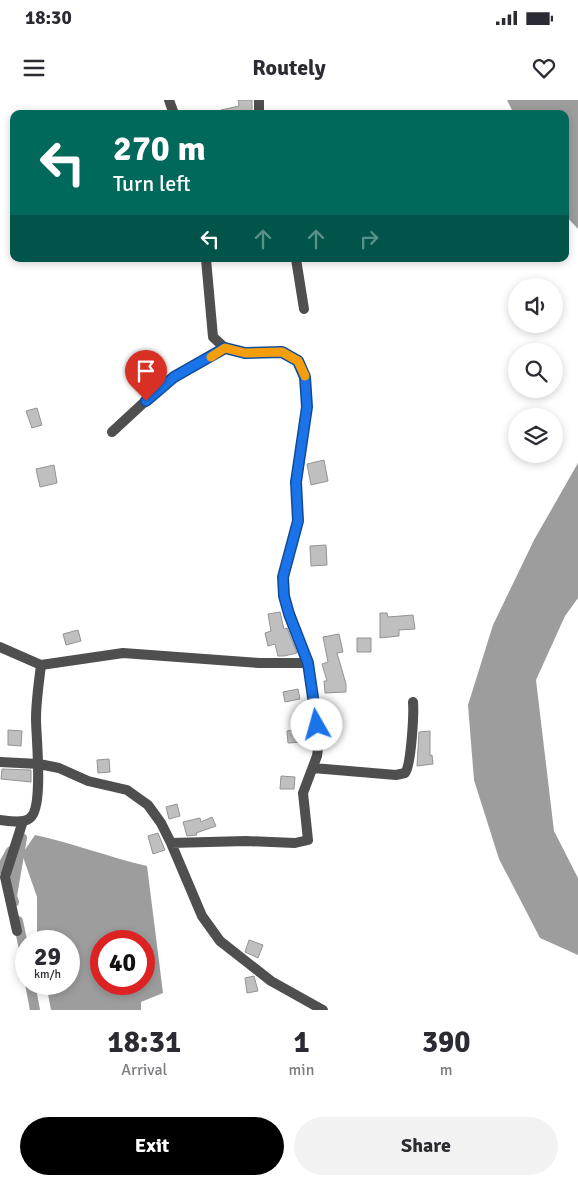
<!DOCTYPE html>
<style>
body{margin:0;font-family:Signika,sans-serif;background:#f2f2f3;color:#2b2b33;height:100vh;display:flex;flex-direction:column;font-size:19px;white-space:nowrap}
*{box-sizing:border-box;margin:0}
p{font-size:16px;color:#7c7c81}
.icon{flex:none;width:28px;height:28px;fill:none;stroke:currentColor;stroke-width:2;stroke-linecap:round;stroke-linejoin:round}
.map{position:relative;height:910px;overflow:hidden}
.panel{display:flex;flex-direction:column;background:#fff;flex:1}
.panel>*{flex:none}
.top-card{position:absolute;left:10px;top:10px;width:559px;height:152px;border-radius:10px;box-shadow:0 2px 8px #0003;background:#00695c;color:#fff;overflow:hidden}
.fabs{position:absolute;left:508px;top:178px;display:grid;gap:10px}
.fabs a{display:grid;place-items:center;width:55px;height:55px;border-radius:50%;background:#fff;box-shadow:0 2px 8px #0003;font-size:25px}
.speed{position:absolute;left:15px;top:830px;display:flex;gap:10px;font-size:25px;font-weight:700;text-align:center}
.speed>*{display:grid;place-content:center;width:65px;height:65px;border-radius:50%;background:#fff;box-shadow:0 2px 8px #0003;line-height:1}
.speed small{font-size:12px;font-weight:400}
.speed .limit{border:8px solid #d22;background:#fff;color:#111}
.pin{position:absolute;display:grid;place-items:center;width:42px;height:42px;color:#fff;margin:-51px -21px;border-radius:50% 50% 50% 0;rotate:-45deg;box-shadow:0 0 5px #0007}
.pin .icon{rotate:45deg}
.me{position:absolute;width:55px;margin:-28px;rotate:353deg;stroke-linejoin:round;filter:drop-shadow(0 0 4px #0008)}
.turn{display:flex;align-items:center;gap:18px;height:105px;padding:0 20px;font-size:22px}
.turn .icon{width:65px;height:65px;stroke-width:2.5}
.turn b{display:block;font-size:35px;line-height:42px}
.lanes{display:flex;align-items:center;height:48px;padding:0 20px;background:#0003;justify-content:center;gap:25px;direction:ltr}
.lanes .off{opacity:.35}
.eta{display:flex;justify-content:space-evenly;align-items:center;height:85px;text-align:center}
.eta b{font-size:30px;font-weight:700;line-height:35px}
.cta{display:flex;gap:10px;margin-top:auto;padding:10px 20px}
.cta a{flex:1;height:58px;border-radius:30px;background:#000;color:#fff;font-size:20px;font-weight:700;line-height:58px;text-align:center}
.cta a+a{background:#f2f2f3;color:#2b2b33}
.status{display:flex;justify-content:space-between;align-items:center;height:35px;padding:0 25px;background:#fff;direction:ltr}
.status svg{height:14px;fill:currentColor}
header{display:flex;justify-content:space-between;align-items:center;height:65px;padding:0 20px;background:#fff;font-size:22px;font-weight:700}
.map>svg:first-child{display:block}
.water{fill:#9d9d9d;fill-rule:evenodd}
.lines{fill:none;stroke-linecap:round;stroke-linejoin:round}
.canal{stroke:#9d9d9d;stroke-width:10}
.building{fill:#bfbfbf;stroke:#939393}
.minor{stroke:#4f4f4f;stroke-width:10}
.route-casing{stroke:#114b97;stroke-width:12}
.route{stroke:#1a73e8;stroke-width:9}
.slow{stroke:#f59e0b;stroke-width:9}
</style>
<div class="status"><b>18:30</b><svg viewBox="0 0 49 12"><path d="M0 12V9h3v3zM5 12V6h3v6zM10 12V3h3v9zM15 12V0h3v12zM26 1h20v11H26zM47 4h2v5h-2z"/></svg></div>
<header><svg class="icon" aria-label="menu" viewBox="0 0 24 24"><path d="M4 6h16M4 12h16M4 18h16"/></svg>Routely<svg class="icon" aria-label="heart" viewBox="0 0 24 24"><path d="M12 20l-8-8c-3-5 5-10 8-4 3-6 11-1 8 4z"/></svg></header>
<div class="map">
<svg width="578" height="910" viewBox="0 0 578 910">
<rect width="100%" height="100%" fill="#fff"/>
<path class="water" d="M 507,0 L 578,0 L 578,129 L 565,115 L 565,14 L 514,14 Z
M 578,363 L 578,498 L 565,516 L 536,580 L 554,731 L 578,778 L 578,855 L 540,838 L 499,759 L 474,680 L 468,605 L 493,525 L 534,440 Z
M 35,735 C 73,743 108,757 147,766 L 163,893 L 141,902 L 141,910 L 51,910 L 46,884 L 69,884 L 69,841 L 37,841 L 37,797 L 22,754 ZM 101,841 L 144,841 L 144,884 L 101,884 Z"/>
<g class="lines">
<path class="canal" d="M 1,769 L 11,751
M 14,802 L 12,796 L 22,738
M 18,821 L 26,859
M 30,884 L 35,910"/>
</g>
<path class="building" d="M 238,0 L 252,0 L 252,14 L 221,14 L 221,10 L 239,6 Z
M 37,308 L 42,325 L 32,328 L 26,311 Z
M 324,360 L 328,381 L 311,385 L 307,364 Z
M 54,365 L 57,383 L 40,387 L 36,369 Z
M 326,445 L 327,465 L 311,466 L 310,446 Z
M 280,512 L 284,529 L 287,528 L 297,553 L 284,556 L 278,556 L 275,544 L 268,546 L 265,533 L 271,531 L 268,514 Z
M 380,513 L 387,513 L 388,517 L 413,515 L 415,529 L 399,530 L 399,536 L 380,538 Z
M 78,530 L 81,541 L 66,545 L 63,534 Z
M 339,534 L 343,552 L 337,553 L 346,584 L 346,592 L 325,593 L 324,581 L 327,581 L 322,564 L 328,562 L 323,537 Z
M 357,538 L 371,538 L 371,552 L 357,552 Z
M 298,589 L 300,599 L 285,602 L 283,592 Z
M 301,629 L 303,642 L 288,643 L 287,631 Z
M 8,630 L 22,631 L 21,646 L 8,645 Z
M 430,631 L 430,656 L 432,655 L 433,664 L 417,666 L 419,632 Z
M 109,659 L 110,672 L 98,673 L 97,660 Z
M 2,669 L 31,670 L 31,682 L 1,679 Z
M 281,676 L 295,677 L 294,689 L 280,689 Z
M 177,704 L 180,716 L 169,719 L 166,707 Z
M 212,717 L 216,726 L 196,733 L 197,735 L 187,736 L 183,722 L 200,718 L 201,722 Z
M 158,733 L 165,750 L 153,754 L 148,736 Z
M 249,840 L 263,845 L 258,858 L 245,852 Z
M 254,876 L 258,891 L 247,893 L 245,878 Z"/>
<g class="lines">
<path class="minor" d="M 169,0 L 174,14
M 259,0 L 259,14
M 296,159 L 304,209
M 112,332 L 165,283 L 225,248
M 0,547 L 41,565 L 123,553 L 259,563 L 308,563
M 0,662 L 39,664 L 59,668 L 88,681 L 127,690 L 148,705 L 161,723 L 171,743 L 202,816 L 220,841 L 271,881 L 323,910
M 313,668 L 396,675 L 405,673 C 411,666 414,615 413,602
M 0,720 C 9,721 23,724 30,718 C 44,708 36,637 36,619 C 36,601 39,582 41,565
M 171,743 L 246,741 L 295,743 L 308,740 L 303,693 L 317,656 L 319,641 L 308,563 L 289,514 L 284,496 L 283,477 L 298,421 L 296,382 L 307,307 L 305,277 L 298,261 L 282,252 L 245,253 L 225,248 L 213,237 L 206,159
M 17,831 L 5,777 L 23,721"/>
</g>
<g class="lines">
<g class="route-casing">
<path id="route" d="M 146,301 L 174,277 L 225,248 L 245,253 L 282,252 L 298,261 L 305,277 L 307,307 L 296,382 L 298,421 L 283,477 L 284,496 L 289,514 L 308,563 L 317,625"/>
</g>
<use href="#route" class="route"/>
<path class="slow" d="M 211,257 L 225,248 L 245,253 L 282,252 L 298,261 L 305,276"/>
</g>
</svg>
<div class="fabs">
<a><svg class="icon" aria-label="sound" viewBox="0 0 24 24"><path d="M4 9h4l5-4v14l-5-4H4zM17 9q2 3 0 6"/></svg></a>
<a><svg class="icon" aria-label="search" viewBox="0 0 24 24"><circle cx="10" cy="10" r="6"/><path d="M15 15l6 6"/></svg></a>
<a><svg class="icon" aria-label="layers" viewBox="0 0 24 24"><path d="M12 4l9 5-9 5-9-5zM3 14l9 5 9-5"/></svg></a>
</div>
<div class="speed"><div>29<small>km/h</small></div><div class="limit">40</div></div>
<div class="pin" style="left:146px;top:301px;background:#d93025"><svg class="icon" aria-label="arrive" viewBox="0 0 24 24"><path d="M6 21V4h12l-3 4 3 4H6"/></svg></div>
<svg class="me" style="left:317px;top:625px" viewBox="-20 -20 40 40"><circle r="19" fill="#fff"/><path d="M0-13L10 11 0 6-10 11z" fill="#1a73e8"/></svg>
<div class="top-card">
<div class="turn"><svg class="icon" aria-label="left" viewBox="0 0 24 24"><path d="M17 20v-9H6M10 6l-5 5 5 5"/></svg><div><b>270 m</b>Turn left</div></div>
<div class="lanes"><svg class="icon" aria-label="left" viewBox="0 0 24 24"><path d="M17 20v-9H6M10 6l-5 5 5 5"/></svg><svg class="icon off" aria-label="ahead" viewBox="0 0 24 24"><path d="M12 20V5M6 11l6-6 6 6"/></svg><svg class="icon off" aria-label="ahead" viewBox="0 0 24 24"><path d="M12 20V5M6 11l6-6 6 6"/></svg><svg class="icon off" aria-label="right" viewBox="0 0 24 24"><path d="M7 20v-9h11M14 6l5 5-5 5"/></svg></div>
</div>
</div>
<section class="panel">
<div class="eta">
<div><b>18:31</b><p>Arrival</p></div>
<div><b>1</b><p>min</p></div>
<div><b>390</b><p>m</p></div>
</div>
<div class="cta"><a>Exit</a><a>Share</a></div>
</section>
